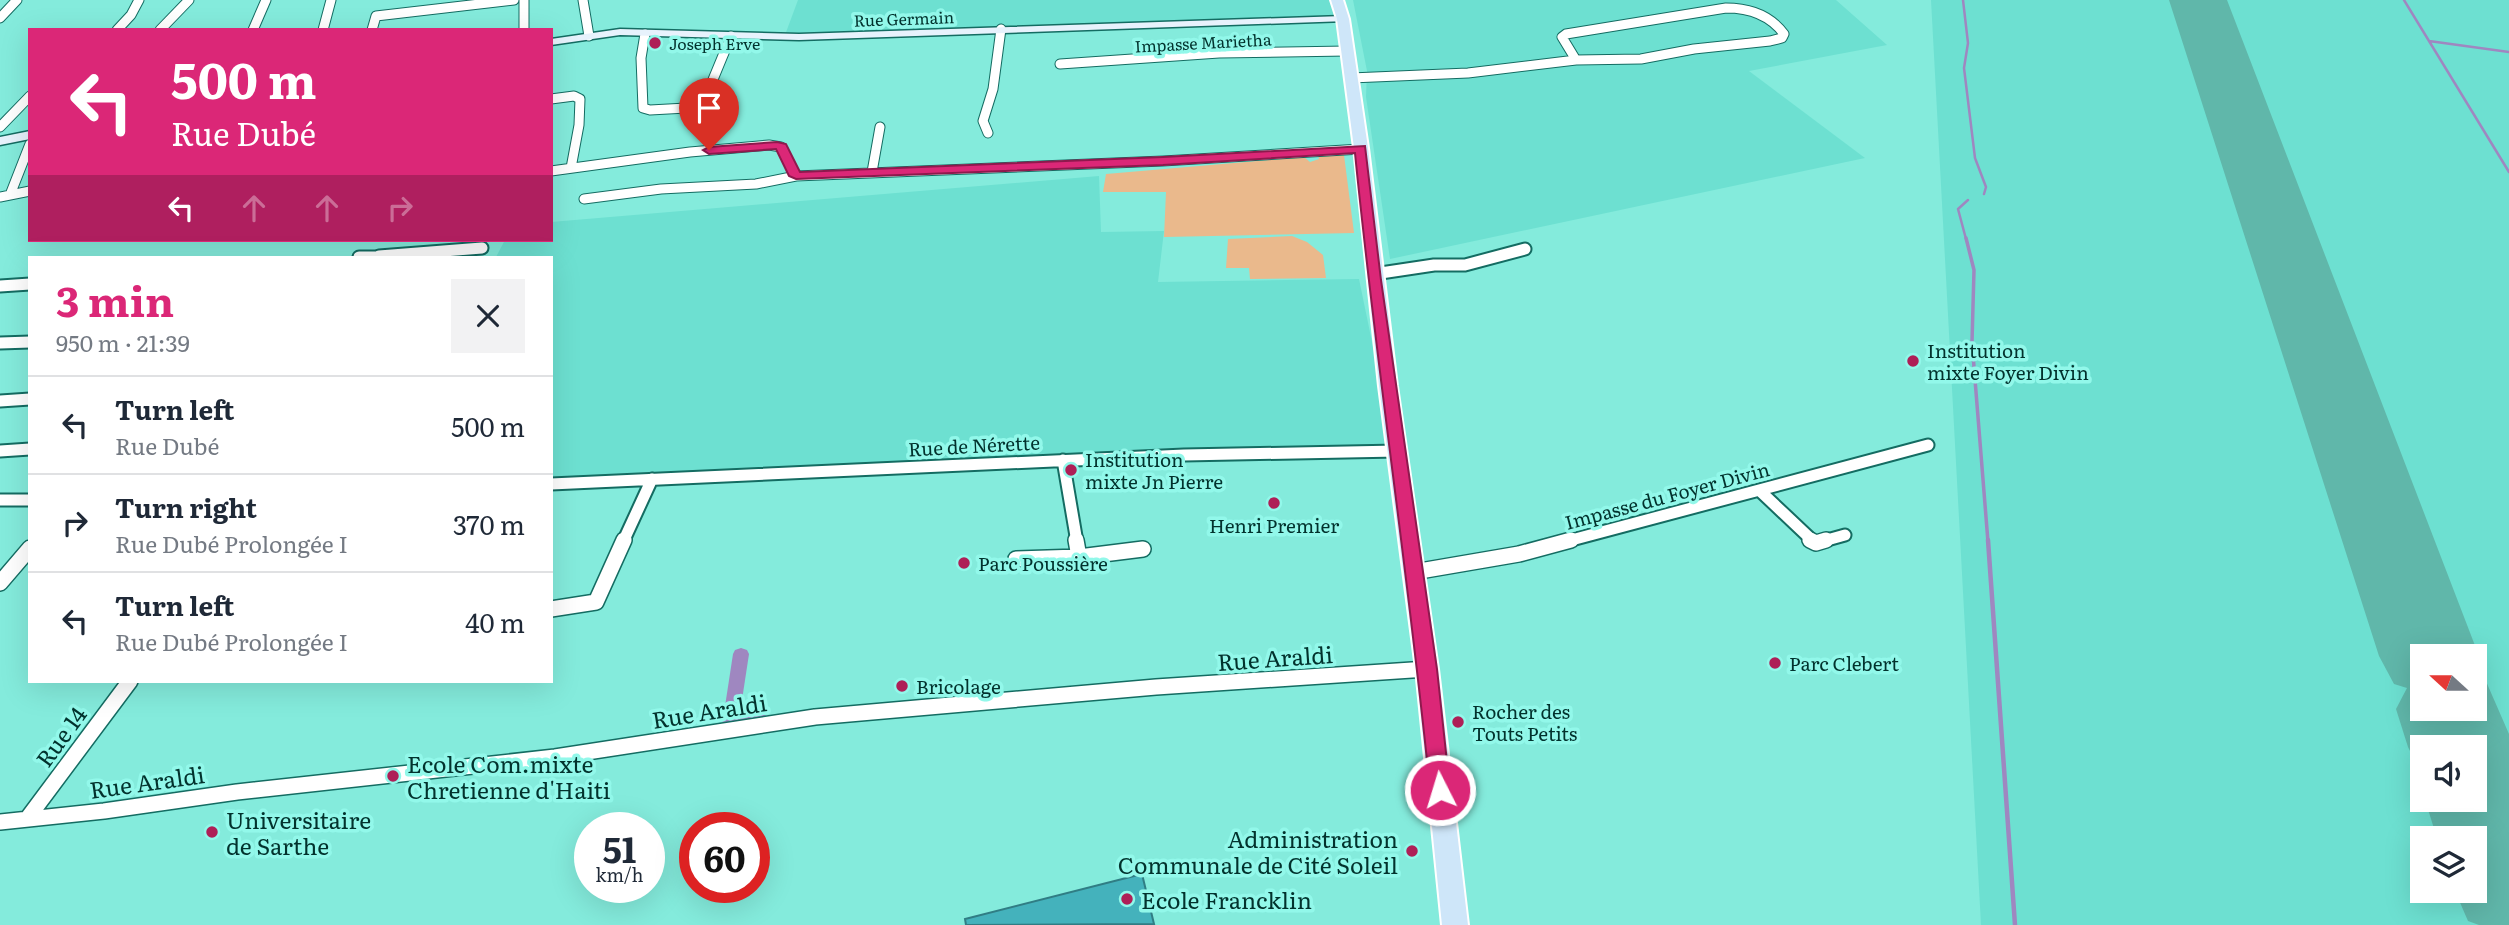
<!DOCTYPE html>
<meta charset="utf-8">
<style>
body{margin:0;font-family:Literata,serif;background:#f2f2f3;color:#1f2937;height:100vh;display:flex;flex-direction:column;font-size:26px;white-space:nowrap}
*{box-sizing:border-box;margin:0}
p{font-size:23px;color:#747a83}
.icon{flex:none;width:38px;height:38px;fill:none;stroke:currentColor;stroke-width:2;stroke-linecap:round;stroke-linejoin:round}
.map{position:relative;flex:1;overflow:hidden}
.side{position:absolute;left:28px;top:256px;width:525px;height:427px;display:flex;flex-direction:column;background:#fff;border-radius:0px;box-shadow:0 7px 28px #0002}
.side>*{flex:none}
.banner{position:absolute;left:28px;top:28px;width:525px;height:214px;border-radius:0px;box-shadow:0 7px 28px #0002;background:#db2777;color:#fff;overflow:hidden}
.needle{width:46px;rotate:291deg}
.tools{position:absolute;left:2410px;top:644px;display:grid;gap:14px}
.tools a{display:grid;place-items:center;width:77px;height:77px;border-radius:0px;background:#fff;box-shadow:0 7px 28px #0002;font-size:35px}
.speed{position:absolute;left:574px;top:812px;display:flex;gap:14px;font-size:35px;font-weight:700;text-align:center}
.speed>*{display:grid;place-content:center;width:91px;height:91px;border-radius:50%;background:#fff;box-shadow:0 7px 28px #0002;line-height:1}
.speed small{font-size:18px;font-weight:400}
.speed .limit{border:10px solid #d22;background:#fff;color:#111}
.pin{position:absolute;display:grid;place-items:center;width:60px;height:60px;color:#fff;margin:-72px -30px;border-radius:50% 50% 50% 0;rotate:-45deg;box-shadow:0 0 7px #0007}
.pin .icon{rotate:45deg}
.me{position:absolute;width:77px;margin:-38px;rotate:355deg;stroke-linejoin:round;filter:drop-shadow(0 0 5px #0008)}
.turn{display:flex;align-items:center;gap:24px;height:147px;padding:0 28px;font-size:32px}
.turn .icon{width:91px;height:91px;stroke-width:2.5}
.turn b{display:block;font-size:49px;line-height:60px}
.lanes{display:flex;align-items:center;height:66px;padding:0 28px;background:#0003;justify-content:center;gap:35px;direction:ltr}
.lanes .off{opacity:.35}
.round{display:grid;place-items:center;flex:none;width:74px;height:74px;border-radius:0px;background:#f2f2f3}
.headline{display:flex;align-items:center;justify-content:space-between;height:119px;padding:0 28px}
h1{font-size:42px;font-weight:700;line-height:52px;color:#db2777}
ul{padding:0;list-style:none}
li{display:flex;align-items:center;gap:21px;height:98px;padding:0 28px;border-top:2px solid #e0e1e3}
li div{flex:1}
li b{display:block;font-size:26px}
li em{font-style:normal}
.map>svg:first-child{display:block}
.built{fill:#6de0d1;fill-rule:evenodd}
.green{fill:#eab98c}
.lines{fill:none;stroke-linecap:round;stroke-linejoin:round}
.stream-far2{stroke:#9f87c0;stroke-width:2.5}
.stream-far1{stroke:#9f87c0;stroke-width:3.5}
.stream{stroke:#9f87c0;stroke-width:4.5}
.canal{fill:#9f87c0;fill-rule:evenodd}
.runway{fill:#60b7aa;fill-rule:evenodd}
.building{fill:#44b2bc;stroke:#307d84;stroke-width:2}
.street-far2-casing{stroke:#146c62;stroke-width:11}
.street-far1-casing{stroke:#146c62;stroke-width:15}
.street-casing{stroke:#146c62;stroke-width:18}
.secondary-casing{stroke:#146c62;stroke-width:3}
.primary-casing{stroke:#fff;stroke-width:4}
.street-far2{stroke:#fff;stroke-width:9}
.street-far1{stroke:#fff;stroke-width:11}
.street{stroke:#fff;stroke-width:15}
.secondary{fill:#e7f2fc;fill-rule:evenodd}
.primary{fill:#cee6f9;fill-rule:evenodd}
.route{fill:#db2777;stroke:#8e194d;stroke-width:2}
.poi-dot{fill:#ae1f57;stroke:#92f8ea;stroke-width:2.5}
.labels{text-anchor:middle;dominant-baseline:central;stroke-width:7;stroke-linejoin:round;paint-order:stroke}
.far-street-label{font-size:16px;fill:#02322d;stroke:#92f8ea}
.far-poi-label{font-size:16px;fill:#02322d;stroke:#92f8ea;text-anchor:start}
.poi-label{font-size:19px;fill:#02322d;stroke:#92f8ea;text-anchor:start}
.street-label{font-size:19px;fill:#02322d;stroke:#92f8ea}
.near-street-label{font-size:23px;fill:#02322d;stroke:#92f8ea}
.near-poi-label{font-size:23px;fill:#02322d;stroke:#92f8ea;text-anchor:start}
</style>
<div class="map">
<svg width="2509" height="925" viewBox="0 0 2509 925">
<rect width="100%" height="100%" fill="#84ebdc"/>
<path class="built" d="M 798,0 L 1329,0 L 1336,17 L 785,35 Z
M 1353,0 L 1836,0 L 1887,45 L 1749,71 L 1865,158 L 1390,259 L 1366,97 L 1367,71 Z
M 1931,0 L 2509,0 L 2509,925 L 1981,925 ZM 2474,656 L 2474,709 L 2422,709 L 2422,656 ZM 2474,747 L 2474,800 L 2422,800 L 2422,747 ZM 2474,838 L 2474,891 L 2422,891 L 2422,838 Z
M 1099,176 L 1101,232 L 1164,231 L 1158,282 L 1359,279 L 1393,444 L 551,480 L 551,257 L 496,257 L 505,240 L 551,240 L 551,222 Z"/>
<path class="green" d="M 1341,154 L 1344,155 L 1354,233 L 1164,237 L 1166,192 L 1103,192 L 1106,174 L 1304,157 L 1310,162 L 1319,159 L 1318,156 Z
M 1292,236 L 1307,242 L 1323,255 L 1326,278 L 1250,279 L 1249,268 L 1226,268 L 1228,239 Z"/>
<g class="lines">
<path class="stream-far2" d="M 1963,0 L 1968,43 L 1964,68 L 1975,158 L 1986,187 L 1984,194
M 2404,0 L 2509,172
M 2429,41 L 2509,52
M 1966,239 L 1958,209 L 1968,200"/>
<path class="stream-far1" d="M 1966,238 L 1974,270 L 1972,342 L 1988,542"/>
<path class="stream" d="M 1988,540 L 2015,925
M 738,720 L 764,717"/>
<path class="canal" d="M 741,648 L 747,650 L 749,654 L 738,726 L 736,731 L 730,733 L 724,731 L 722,726 L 733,654 L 735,650 Z"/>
<path class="runway" d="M 2169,0 L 2227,0 L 2479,656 L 2474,665 L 2474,656 L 2422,656 L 2422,709 L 2474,709 L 2474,676 L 2485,679 L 2509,734 L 2509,925 L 2479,925 L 2468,921 L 2455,891 L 2474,891 L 2474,838 L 2437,838 L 2425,800 L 2474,800 L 2474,747 L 2422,747 L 2422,775 L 2408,747 L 2396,709 L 2407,688 L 2394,684 L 2379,656 Z
M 2422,780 L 2422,792 L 2420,785 Z"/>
</g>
<path class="building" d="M 1142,874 L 1154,924 L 966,925 L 965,919 Z"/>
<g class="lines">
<g class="street-far2-casing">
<path id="street-far2" d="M 524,0 L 524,30
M 583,0 L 589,36
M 1726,8 C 1750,8 1770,15 1784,34 L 1782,38 L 1770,41 L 1694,49 L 1641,59 L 1576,60 L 1562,37 L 1566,34 Z
M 0,18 L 17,0
M 117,30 L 131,15 L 139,0
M 160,30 L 189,0
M 253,30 L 266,0
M 323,30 L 331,0
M 372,30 L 376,16 L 514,0
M 645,34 L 641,58 L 643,108 L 650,110 L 705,107 L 712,115
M 1060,64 L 1219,53 L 1347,51
M 1351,78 L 1468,73 L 1576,60
M 707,94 L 731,36
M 551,99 L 574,96 L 580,99 L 579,125 L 571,168
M 0,127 L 30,96
M 988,133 L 983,121 L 993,89 L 1001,29
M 551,171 L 690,152 L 769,145 L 781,147 L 796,176
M 872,172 L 880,127
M 10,195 L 30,144
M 0,197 L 30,191
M 584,199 L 661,189 L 756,184 L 796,176 L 1163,161 L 1361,149"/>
</g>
<g class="street-far1-casing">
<path id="street-far1" d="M 379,256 L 482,248
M 359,257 L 378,257
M 1374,274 L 1434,265 L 1465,265 L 1525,249
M 0,286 L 30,284
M 0,343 L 30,342
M 0,401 L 30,399
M 0,451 L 30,449
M 1063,460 L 1077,542
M 551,484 L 1184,455 L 1398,451
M 1759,490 L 1814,542
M 0,500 L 30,500
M 623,542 L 652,479
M 1564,542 L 1928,445
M 1820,542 L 1845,535"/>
</g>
<g class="street-casing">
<path id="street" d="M 1076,540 L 1079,557
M 1810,540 L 1816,543 L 1826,540
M 1016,559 L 1079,557 L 1143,549
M 1414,572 L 1519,554 L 1571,540
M 0,583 L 30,548
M 551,609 L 596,602 L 624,540
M 27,819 L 130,681
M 0,822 L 104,811 L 237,792 L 555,757 L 815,717 L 1156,687 L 1427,669"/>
</g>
<g class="secondary-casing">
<path id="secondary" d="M 1343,16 L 1348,19 L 1347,21 L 799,40 L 620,35 L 551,45 L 551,39 L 620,29 L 799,34 Z
M 30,131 L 30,139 L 0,145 L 0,137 Z"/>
</g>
<g class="primary-casing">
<path id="primary" d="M 1331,0 L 1343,0 L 1349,19 L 1368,148 L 1397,386 L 1438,669 L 1468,925 L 1442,925 L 1416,669 L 1379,386 L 1354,148 L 1337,19 Z"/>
</g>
<use href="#street-far2" class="street-far2"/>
<use href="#street-far1" class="street-far1"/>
<use href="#street" class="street"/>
<use href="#secondary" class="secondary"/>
<use href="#primary" class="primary"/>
</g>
<path class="route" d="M 777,142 L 786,144 L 800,172 L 1163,157 L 1365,146 L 1381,280 L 1437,669 L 1450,790 L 1447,796 L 1440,798 L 1433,796 L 1430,790 C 1409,577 1376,366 1355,153 L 1163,165 L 796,179 L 789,176 L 776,149 L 709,154 L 703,150 L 709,147 Z"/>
<g class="poi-dot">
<circle cx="655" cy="43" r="7"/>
<circle cx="1913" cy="361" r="7"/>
<circle cx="1071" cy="470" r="7"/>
<circle cx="1274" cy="503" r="7"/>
<circle cx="964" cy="563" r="7"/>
<circle cx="1775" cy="663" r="7"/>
<circle cx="902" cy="686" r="7"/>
<circle cx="1458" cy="722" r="7"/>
<circle cx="393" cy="776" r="7"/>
<circle cx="212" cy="832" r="7"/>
<circle cx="1412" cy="851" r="7"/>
<circle cx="1127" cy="899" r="7"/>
</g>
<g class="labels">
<g class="far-street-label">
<text transform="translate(904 18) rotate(-2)">Rue Germain</text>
<text transform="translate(1203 42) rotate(-3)">Impasse Marietha</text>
</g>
<g class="far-poi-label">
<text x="669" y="43">Joseph Erve</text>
</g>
<g class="poi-label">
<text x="1927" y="350">Institution<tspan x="1927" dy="22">mixte Foyer Divin</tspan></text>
<text x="1085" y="459">Institution<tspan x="1085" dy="22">mixte Jn Pierre</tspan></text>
<text x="1274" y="525" text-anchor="middle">Henri Premier</text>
<text x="978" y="563">Parc Poussière</text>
<text x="1789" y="663">Parc Clebert</text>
<text x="916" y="686">Bricolage</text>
<text x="1472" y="711">Rocher des<tspan x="1472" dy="22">Touts Petits</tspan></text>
</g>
<g class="street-label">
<text transform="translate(974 445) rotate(-3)">Rue de Nérette</text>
<text transform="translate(1667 495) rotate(-15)">Impasse du Foyer Divin</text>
</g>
<g class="near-street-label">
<text transform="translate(1275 657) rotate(-4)">Rue Araldi</text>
<text transform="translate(709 710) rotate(-9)">Rue Araldi</text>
<text transform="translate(60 736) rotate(-54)">Rue 14</text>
<text transform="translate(147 781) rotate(-8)">Rue Araldi</text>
</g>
<g class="near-poi-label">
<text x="407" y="763">Ecole Com.mixte<tspan x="407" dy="26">Chretienne d'Haiti</tspan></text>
<text x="226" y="819">Universitaire<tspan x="226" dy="26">de Sarthe</tspan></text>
<text x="1398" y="838" text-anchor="end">Administration<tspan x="1398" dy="26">Communale de Cité Soleil</tspan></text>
<text x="1141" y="899">Ecole Francklin</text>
</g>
</g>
</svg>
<div class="tools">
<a><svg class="needle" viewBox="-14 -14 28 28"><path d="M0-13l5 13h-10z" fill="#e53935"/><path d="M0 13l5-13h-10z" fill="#747a83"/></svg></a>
<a><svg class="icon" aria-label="sound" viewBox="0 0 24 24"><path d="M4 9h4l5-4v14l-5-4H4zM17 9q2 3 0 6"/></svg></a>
<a><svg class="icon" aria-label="layers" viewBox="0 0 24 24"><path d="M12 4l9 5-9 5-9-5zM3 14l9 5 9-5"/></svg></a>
</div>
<div class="speed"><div>51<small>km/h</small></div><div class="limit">60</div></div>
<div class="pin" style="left:709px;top:150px;background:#d93025"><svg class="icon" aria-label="arrive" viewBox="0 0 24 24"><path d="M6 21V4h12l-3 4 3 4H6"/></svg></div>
<svg class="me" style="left:1440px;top:790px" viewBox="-20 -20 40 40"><circle r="17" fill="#db2777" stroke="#fff" stroke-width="3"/><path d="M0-11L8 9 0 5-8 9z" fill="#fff"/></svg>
<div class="banner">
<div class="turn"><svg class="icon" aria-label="left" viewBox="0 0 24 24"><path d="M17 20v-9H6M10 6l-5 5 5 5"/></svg><div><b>500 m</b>Rue Dubé</div></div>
<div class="lanes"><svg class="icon" aria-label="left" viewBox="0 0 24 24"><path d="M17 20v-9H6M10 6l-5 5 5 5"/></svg><svg class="icon off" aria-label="ahead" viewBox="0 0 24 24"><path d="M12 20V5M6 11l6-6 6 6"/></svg><svg class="icon off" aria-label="ahead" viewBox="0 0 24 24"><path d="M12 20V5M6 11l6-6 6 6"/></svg><svg class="icon off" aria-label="right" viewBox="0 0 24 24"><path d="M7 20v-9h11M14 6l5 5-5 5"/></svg></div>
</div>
<section class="side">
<div class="headline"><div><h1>3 min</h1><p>950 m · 21:39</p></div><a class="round"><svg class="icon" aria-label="close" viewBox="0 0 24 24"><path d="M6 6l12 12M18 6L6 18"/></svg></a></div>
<ul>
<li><svg class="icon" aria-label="left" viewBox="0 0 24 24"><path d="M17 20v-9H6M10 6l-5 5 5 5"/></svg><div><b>Turn left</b><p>Rue Dubé</p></div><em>500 m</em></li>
<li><svg class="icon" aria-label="right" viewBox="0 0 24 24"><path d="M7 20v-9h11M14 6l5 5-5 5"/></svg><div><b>Turn right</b><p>Rue Dubé Prolongée I</p></div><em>370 m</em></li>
<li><svg class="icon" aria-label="left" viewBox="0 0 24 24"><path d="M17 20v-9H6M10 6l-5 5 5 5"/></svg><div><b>Turn left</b><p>Rue Dubé Prolongée I</p></div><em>40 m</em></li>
</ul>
</section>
</div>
